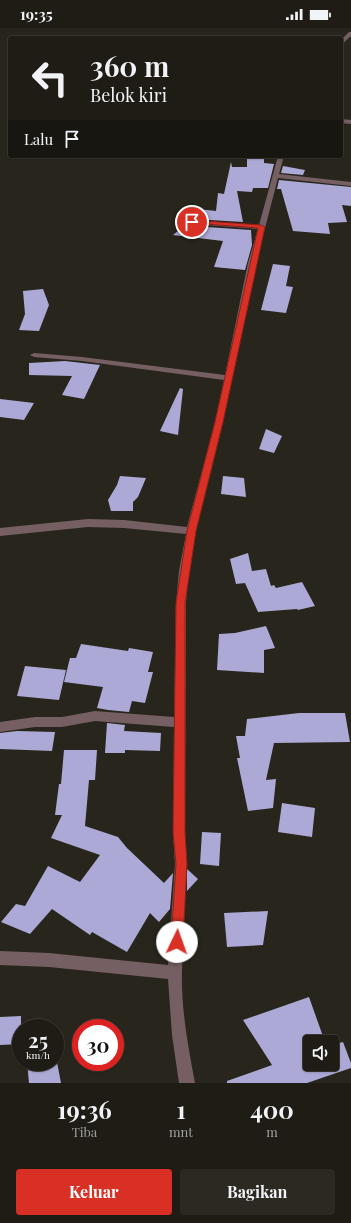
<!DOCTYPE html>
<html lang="id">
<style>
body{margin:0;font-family:"Playfair Display",serif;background:#2b2922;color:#f1f3f6;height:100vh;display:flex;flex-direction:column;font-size:15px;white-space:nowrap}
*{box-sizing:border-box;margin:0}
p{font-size:13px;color:#a1a1a0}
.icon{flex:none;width:22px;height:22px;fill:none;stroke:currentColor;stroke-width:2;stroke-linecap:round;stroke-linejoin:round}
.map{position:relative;height:1055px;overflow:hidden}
.details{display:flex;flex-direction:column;background:#1e1c15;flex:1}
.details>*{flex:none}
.guide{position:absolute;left:8px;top:8px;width:335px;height:122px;border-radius:4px;box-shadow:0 1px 3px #0004,0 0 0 1px #3c3a34;background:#1e1c15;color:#f1f3f6;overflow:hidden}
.tools{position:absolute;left:303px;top:1007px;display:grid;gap:8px}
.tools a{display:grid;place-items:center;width:36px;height:36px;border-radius:4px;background:#1e1c15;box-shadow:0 1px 3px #0004,0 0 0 1px #3c3a34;font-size:20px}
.speed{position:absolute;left:12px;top:991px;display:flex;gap:8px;font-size:20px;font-weight:700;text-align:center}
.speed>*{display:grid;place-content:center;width:52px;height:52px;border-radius:50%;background:#1e1c15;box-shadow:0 1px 3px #0004,0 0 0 1px #3c3a34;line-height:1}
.speed small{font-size:10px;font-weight:400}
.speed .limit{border:6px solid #d22;background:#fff;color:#111}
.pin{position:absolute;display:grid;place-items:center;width:34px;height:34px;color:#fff;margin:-17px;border:2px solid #fff;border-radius:50%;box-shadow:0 1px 4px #0007}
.me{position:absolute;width:44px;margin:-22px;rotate:3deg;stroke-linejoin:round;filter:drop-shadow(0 0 3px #0008)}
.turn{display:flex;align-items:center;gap:14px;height:84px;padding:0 16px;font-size:18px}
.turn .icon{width:52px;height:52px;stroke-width:2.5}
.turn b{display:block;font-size:28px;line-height:34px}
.then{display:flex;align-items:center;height:38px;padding:0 16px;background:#0003;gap:8px;font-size:15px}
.eta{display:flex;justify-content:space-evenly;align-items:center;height:68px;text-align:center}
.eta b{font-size:24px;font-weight:700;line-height:28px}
.primary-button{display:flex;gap:8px;margin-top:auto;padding:8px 16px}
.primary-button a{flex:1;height:46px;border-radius:4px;background:#d93025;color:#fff;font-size:16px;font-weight:700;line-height:46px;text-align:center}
.primary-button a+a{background:#2b2922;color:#f1f3f6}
.status{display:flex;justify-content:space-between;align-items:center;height:28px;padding:0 20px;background:#1e1c15;direction:ltr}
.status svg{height:11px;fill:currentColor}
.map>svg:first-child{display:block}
.building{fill:#aca9d6}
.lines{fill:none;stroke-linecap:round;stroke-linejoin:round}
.minor{fill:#755f63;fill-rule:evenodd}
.route{fill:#d93025;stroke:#8d1f18}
</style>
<div class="status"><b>19:35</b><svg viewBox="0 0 49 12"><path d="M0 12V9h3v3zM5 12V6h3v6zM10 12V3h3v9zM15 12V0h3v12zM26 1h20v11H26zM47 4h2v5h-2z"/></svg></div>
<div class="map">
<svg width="351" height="1055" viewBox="0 0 351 1055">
<rect width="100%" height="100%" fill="#28261c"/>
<path class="building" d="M 247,129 L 264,129 L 264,135 L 274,136 L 268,160 L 253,160 L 252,164 L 237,163 L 243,194 L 193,191 L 198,181 L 216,183 L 218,165 L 224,166 L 231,134 L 232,139 L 247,139 Z
M 283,138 L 305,142 L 303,147 L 281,145 Z
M 279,152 L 351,159 L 351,178 L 342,177 L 347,194 L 328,195 L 330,206 L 293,203 L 281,161 L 277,161 Z
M 188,195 L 192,198 L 251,202 L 252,217 L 245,242 L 214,239 L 223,213 L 173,207 Z
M 273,236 L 290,238 L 286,258 L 293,259 L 286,285 L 261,282 Z
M 43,261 L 49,277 L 39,303 L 19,302 L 25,286 L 23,263 Z
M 65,333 L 100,337 L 84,371 L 62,367 L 72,348 L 29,347 L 29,335 Z
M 180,360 L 183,361 L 178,407 L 160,403 Z
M 0,371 L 34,375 L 24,392 L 0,389 Z
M 266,401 L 282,408 L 274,425 L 259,421 Z
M 120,448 L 146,450 L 138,469 L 133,474 L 133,483 L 111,483 L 108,472 L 117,457 Z
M 223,448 L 244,450 L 246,469 L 221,466 Z
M 248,525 L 252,543 L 266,541 L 271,558 L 274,557 L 276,560 L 302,554 L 315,578 L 298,582 L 297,581 L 258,584 L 245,555 L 236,556 L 230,531 Z
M 266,598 L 275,620 L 264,622 L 264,645 L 217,642 L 219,606 L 235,605 Z
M 81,616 L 128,623 L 129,620 L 153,624 L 148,644 L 153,644 L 145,675 L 132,673 L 129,684 L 108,682 L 97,680 L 103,659 L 64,654 L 70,630 L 76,630 Z
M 25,638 L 66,642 L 59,672 L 17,668 Z
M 299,685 L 345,685 L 350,714 L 274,715 L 266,752 L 276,751 L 273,780 L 248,783 L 237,730 L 240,730 L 236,708 L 245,708 L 247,691 Z
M 107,695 L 125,697 L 124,703 L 161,705 L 160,723 L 125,722 L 125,725 L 105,725 Z
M 17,703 L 55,704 L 52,723 L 0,721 L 0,705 Z
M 64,722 L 97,722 L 95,752 L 89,752 L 85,798 L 118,809 L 127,820 L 164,855 L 173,845 L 170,881 L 159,894 L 150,885 L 127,924 L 92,904 L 90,907 L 52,881 L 30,906 L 1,894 L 16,876 L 25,878 L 48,838 L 80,854 L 100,827 L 51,810 L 62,787 L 55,787 L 59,756 L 61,756 Z
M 282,775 L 315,780 L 312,809 L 278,804 Z
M 202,804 L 221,805 L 219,838 L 200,836 Z
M 187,841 L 198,851 L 187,863 Z
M 268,883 L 263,917 L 227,919 L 224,885 Z
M 309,969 L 325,1014 L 310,1014 L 310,1036 L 332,1036 L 332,1017 L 343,1014 L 351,1035 L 351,1040 L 307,1055 L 227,1055 L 227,1053 L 272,1037 L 243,992 Z
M 21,988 L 21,1016 L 0,1017 L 0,989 Z
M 27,1034 L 57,1034 L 61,1055 L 29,1055 Z"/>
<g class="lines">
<path class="minor" d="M 349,4 L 351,4 L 351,8 L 341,17 L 341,12 Z
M 341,91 L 351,92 L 351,96 L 341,95 Z
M 278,128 L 284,128 L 279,146 L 351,154 L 351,158 L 278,150 L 256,235 L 223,394 L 196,503 L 189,543 L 186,575 L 185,804 C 188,851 183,897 182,943 C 181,981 188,1018 195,1055 L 179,1055 L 172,1007 L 168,951 L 49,939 L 0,937 L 0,923 L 49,925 L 168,937 L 175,836 L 173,804 L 174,699 L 95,693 L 62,699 L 35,699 L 0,704 L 0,694 L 35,689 L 62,689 L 95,683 L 174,689 L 176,575 L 179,543 L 186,506 L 124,500 L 88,499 L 0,508 L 0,500 L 88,491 L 124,492 L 187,499 L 215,394 L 224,352 L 82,333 L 34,329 L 30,327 L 34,325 L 82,329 L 225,347 L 248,235 L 258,201 L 192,196 L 189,194 L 192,192 L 259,197 Z"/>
</g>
<path class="route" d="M 190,192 L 261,197 L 265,199 L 223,394 L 196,503 L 185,575 L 185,804 L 187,836 L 183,914 L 182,919 L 177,920 L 173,919 L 171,914 L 176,836 L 173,804 L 176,575 L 187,503 L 215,394 L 258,200 L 192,195 L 190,195 Z"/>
</svg>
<div class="tools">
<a><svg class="icon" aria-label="sound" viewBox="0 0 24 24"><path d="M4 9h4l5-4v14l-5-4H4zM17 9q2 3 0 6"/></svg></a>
</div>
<div class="speed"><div>25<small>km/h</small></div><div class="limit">30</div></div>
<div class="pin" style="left:192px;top:194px;background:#d93025"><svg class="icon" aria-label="arrive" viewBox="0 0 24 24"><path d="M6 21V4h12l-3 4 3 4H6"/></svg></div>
<svg class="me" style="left:177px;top:914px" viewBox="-20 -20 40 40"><circle r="19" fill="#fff"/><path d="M0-13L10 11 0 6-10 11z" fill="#d93025"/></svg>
<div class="guide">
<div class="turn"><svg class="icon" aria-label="left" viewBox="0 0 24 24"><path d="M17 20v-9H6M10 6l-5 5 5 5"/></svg><div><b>360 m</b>Belok kiri</div></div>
<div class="then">Lalu<svg class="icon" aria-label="arrive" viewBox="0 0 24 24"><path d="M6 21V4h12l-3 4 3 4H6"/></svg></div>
</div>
</div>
<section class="details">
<div class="eta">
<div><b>19:36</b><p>Tiba</p></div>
<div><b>1</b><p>mnt</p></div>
<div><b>400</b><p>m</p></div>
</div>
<div class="primary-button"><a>Keluar</a><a>Bagikan</a></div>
</section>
